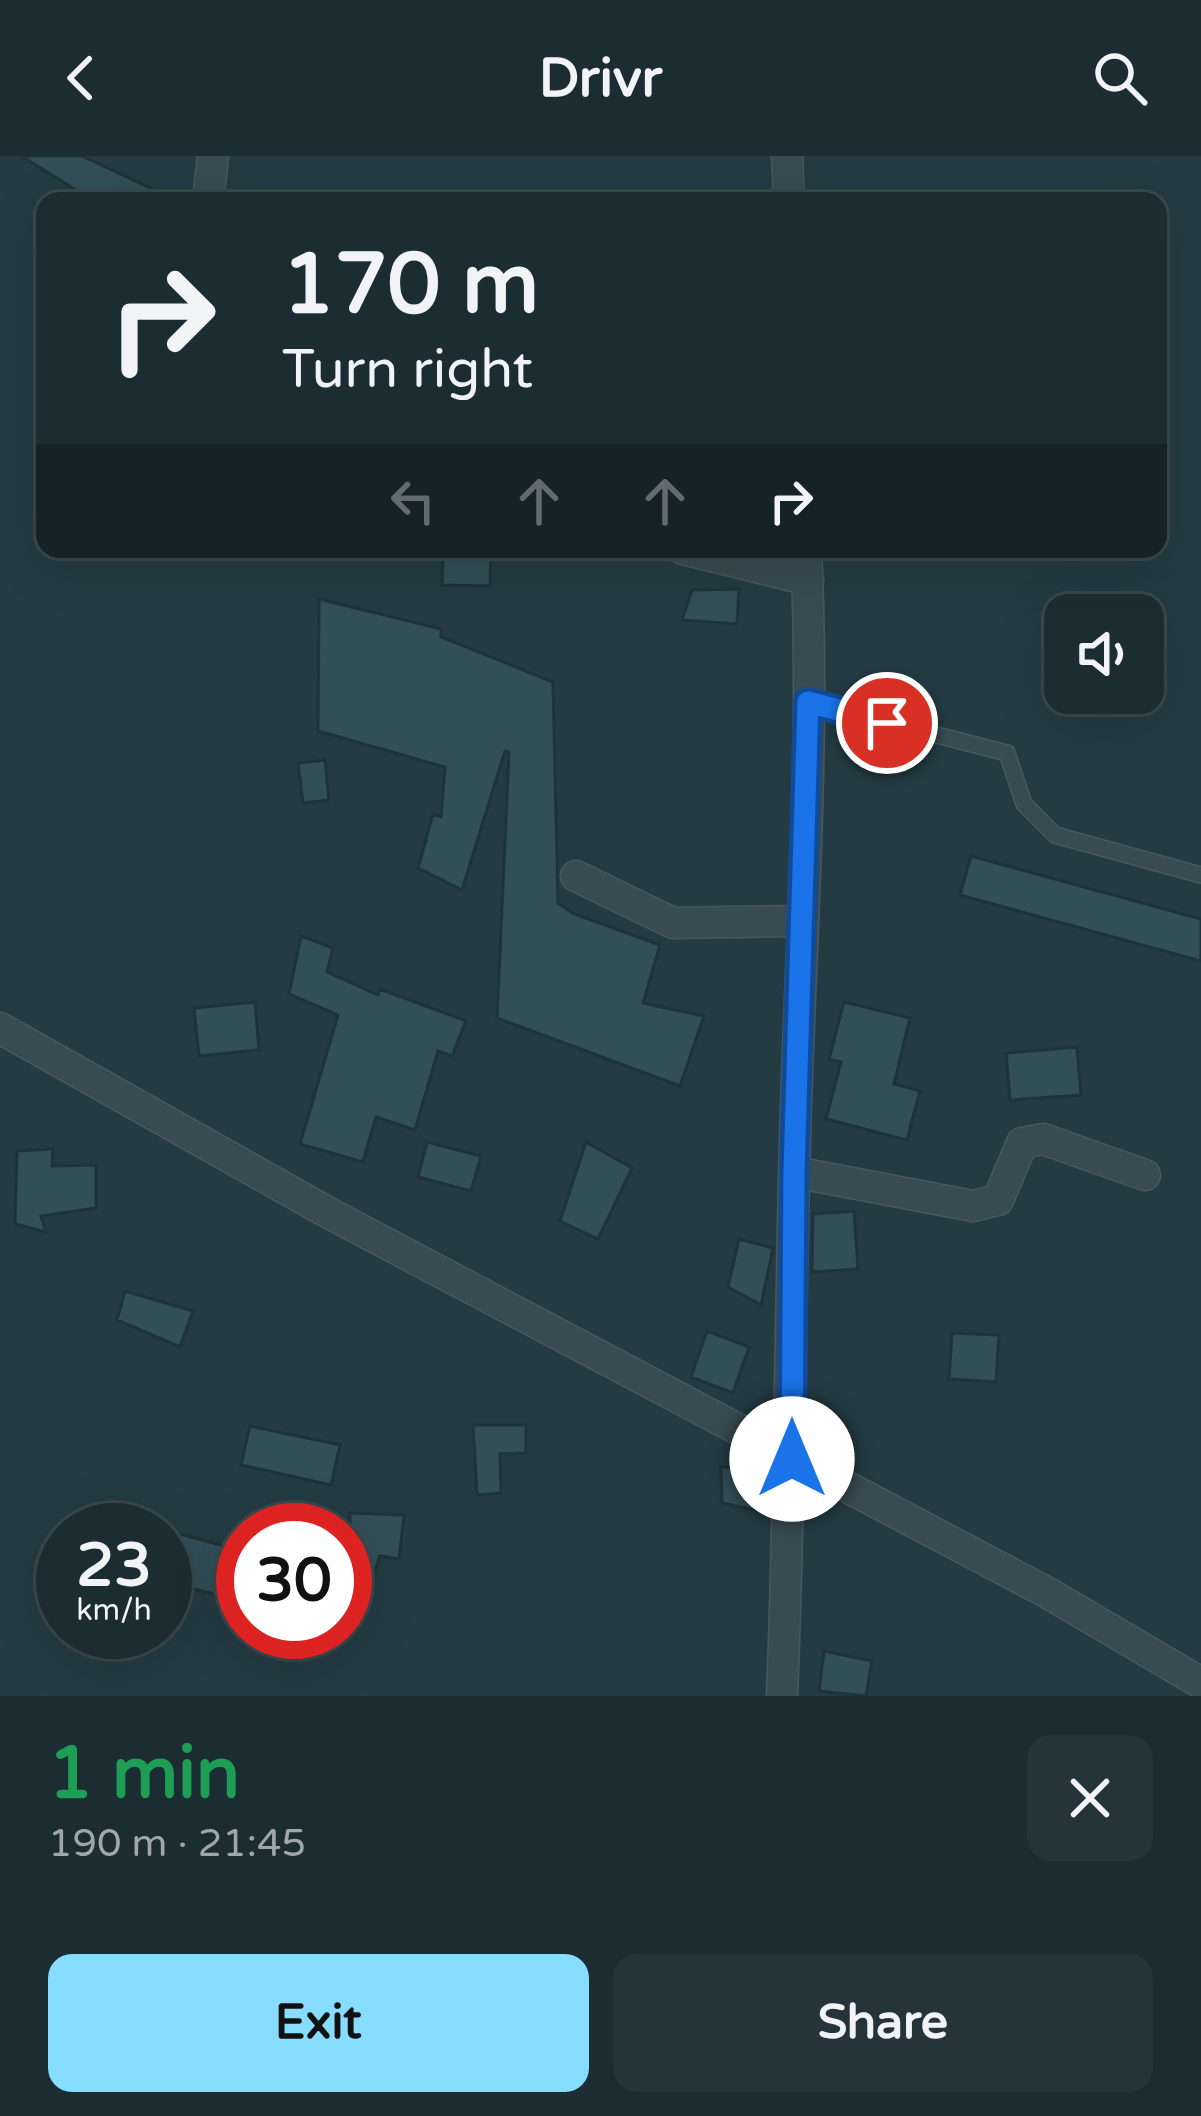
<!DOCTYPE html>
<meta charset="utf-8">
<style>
body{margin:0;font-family:"Varela Round",sans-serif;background:#24343a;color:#f1f3f6;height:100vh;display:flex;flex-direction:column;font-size:45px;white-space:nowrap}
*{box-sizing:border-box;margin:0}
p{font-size:39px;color:#a0a7ac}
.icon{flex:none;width:66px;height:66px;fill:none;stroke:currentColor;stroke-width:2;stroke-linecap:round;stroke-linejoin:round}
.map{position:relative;height:1540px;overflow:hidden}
.drawer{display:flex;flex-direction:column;background:#1b2c32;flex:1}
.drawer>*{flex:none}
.banner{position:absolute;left:36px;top:36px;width:1131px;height:366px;border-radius:24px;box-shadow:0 12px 48px #0002,0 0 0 3px #39484d;background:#1b2c32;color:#f1f3f6;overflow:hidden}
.buttons{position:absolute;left:1044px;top:438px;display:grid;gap:24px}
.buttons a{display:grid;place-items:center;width:120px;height:120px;border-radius:24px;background:#1b2c32;box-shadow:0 12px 48px #0002,0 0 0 3px #39484d;font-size:60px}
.speed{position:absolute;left:36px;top:1347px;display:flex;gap:24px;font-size:60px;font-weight:700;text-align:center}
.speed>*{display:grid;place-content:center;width:156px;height:156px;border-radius:50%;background:#1b2c32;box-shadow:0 12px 48px #0002,0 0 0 3px #39484d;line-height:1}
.speed small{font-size:30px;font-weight:400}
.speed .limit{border:18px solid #d22;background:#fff;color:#111}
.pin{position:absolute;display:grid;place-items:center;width:102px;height:102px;color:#fff;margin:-51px;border:6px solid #fff;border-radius:50%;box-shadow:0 3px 12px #0007}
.me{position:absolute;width:132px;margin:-66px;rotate:0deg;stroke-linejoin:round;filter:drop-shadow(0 0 9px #0008)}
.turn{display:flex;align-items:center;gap:42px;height:252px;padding:0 48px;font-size:54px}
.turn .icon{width:156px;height:156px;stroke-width:2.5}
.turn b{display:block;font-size:84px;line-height:102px}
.lanes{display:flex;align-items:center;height:114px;padding:0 48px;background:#0003;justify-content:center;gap:60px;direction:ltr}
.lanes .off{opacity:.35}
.round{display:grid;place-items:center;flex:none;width:126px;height:126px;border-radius:24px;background:#24343a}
.headline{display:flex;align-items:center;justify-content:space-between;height:204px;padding:0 48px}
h1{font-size:72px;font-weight:700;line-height:90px;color:#1e9e55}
.button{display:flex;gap:24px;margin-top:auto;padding:24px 48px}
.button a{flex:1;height:138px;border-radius:24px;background:#87ddff;color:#111;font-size:48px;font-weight:700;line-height:138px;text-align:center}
.button a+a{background:#24343a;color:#f1f3f6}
header{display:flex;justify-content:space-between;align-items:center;height:156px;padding:0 48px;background:#1b2c32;font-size:54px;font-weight:700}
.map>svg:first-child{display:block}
.building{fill:#324e57;stroke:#1f333a;stroke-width:3}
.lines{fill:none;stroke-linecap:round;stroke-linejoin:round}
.service-casing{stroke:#45585e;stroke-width:18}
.minor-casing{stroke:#45585e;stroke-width:33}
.service{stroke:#384b52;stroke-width:15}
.minor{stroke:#384b52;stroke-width:30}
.route-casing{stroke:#114b97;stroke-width:30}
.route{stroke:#1a73e8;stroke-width:21}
</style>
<header><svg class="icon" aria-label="back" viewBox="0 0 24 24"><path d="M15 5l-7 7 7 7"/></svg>Drivr<svg class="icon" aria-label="search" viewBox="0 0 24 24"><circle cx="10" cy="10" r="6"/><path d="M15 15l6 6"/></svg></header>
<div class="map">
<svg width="1201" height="1540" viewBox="0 0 1201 1540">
<rect width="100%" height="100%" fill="#243b43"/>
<path class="building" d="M 21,0 L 82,0 L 178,45 L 94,45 Z
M 443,393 L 491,393 L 490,430 L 442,429 Z
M 739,433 L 737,468 L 682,464 L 692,434 Z
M 319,443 L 441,473 L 441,481 L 553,526 L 558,747 L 574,758 L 660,789 L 643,847 L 704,860 L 680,930 L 497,862 L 509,596 L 505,595 L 462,734 L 418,712 L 433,658 L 441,661 L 445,611 L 318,575 Z
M 325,604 L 329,644 L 303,647 L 298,607 Z
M 971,700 L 1201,763 L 1201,805 L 960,739 Z
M 301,780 L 333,792 L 327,816 L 378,839 L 380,833 L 466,865 L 452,900 L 438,895 L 415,974 L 376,961 L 363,1006 L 300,988 L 338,859 L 289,838 Z
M 255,846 L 259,894 L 199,900 L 194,852 Z
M 844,846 L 910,862 L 894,928 L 920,935 L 907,984 L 826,963 L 841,906 L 829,903 Z
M 1077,891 L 1081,939 L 1010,944 L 1006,897 Z
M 427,986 L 481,1000 L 471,1035 L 418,1021 Z
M 586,986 L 632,1012 L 598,1083 L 560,1065 Z
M 53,993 L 52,1010 L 96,1009 L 96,1052 L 41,1060 L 46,1076 L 15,1068 L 17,995 Z
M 854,1055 L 858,1113 L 812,1116 L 813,1058 Z
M 739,1083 L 773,1092 L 761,1149 L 728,1131 Z
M 125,1135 L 193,1155 L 180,1191 L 117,1164 Z
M 707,1175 L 749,1191 L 733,1237 L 691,1221 Z
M 952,1177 L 999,1179 L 996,1226 L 949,1223 Z
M 473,1269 L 526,1269 L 526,1297 L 500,1298 L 501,1337 L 477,1339 Z
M 250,1270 L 340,1289 L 331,1329 L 241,1309 Z
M 721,1311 L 756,1311 L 759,1355 L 722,1347 Z
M 350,1357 L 404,1359 L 399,1403 L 380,1400 L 356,1473 L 351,1473 Z
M 165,1374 L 243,1395 L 243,1445 L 165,1426 Z
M 824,1495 L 872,1505 L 866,1540 L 819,1535 Z"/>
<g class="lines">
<g class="service-casing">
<path id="service" d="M 808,546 L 1007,597 L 1024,648 L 1055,679 L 1201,719"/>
</g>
<g class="minor-casing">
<path id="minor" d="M 787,0 L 789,45
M 208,45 L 213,0
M 683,393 L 808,424
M 576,720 L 673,767 L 802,765
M 0,872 L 327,1056 L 1048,1437 L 1201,1527
M 794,1016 L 973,1050 L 998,1044 L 1022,987 L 1043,983 L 1145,1019
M 782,1540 C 790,1343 790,1146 796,948 C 802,764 815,577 806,393"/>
</g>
<use href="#service" class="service"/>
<use href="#minor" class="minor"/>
</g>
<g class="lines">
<g class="route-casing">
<path id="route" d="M 792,1303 L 794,1016 L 808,546 L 887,567"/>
</g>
<use href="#route" class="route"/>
</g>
</svg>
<div class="buttons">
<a><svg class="icon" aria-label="sound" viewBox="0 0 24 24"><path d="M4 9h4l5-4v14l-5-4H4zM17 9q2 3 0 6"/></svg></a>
</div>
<div class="speed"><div>23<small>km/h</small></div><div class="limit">30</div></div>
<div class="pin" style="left:887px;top:567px;background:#d93025"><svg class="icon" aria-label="arrive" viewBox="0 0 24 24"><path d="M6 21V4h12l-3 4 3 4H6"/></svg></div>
<svg class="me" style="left:792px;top:1303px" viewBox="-20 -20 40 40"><circle r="19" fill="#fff"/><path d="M0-13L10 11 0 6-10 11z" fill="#1a73e8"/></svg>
<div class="banner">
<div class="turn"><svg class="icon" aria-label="right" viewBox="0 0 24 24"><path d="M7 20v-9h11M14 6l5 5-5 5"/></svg><div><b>170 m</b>Turn right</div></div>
<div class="lanes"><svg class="icon off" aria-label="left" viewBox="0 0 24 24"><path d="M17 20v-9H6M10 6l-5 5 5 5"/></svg><svg class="icon off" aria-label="ahead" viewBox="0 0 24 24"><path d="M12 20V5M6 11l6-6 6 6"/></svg><svg class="icon off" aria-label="ahead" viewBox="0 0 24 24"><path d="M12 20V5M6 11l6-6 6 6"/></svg><svg class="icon" aria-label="right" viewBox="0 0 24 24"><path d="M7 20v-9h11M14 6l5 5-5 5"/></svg></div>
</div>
</div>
<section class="drawer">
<div class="headline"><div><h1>1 min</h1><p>190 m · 21:45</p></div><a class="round"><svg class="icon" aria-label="close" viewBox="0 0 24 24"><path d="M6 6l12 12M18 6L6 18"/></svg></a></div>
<div class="button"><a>Exit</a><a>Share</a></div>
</section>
